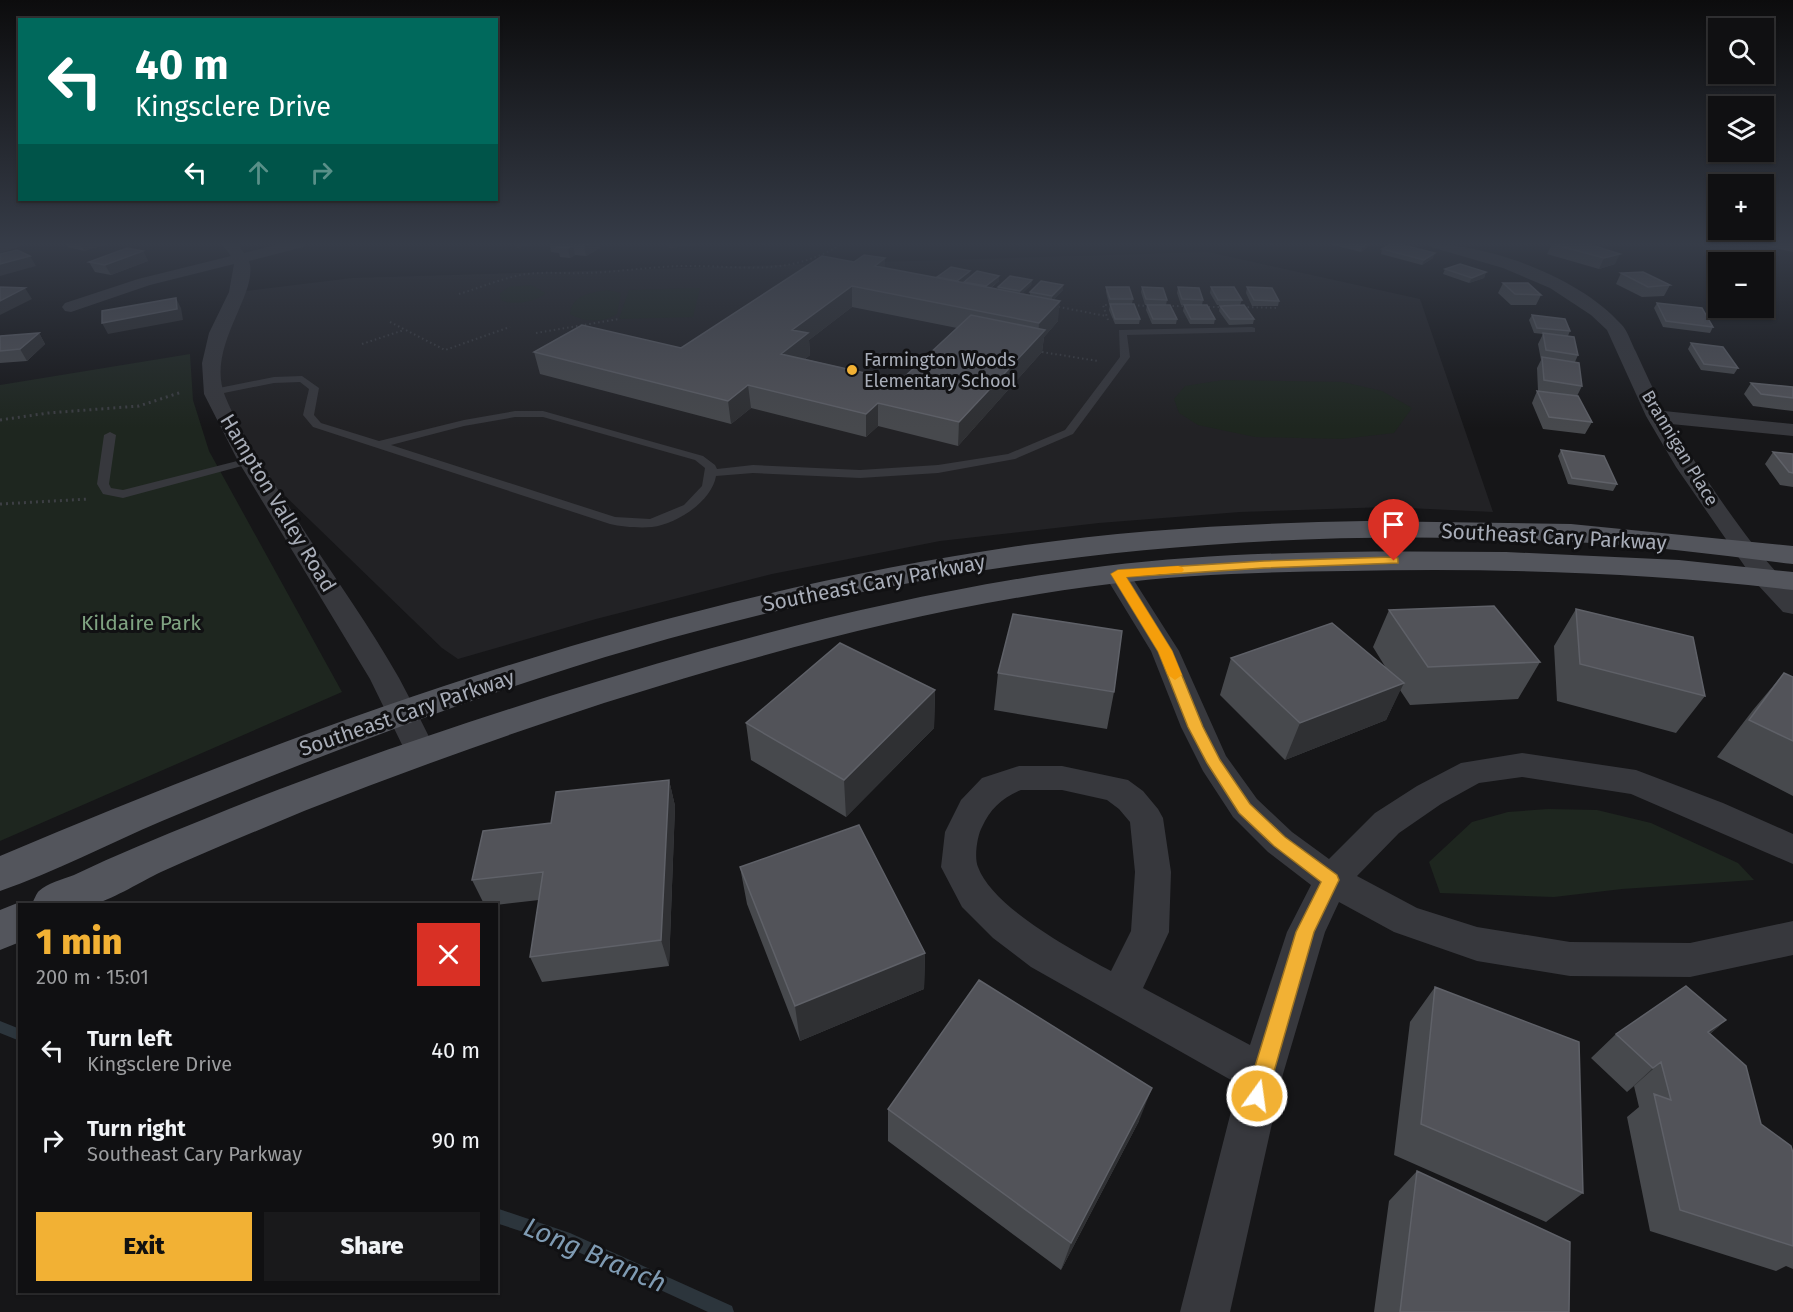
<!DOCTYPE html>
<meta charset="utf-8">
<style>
body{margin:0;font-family:"Fira Sans",sans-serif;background:#19191b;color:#f1f3f6;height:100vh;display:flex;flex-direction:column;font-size:22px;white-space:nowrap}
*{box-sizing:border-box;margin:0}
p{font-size:20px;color:#9c9d9f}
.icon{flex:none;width:33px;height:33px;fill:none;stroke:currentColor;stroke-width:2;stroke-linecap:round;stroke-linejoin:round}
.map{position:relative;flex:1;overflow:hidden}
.panel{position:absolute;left:18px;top:903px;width:480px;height:390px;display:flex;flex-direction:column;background:#101012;border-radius:0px;box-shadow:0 2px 4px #0004,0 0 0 2px #303032}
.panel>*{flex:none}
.top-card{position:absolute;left:18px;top:18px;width:480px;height:183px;border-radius:0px;box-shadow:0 2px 4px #0004,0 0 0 2px #303032;background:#00695c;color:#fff;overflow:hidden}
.controls{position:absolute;left:1708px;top:18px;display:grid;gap:12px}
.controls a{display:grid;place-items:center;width:66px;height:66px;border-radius:0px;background:#101012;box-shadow:0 2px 4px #0004,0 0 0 2px #303032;font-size:30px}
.pin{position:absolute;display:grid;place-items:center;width:51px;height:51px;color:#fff;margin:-62px -26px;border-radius:50% 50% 50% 0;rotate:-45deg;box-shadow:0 0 6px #0007}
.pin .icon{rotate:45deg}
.me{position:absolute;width:66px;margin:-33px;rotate:14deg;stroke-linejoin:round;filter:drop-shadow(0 0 4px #0008)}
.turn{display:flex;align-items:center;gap:21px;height:126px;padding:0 18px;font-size:27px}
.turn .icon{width:78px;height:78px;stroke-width:2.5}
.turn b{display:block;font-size:42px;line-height:51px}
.lanes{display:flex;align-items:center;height:57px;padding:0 18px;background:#0003;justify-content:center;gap:30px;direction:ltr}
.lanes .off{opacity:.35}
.round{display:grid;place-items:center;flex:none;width:63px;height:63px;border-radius:0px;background:#19191b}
.overview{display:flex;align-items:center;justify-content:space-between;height:102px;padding:0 18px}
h1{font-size:36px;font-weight:800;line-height:45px;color:#f2b134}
.button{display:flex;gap:12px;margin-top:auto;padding:12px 18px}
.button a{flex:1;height:69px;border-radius:0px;background:#f2b134;color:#111;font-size:24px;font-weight:800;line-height:69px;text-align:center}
.button a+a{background:#19191b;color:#f1f3f6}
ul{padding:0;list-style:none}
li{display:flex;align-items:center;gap:18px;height:90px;padding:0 18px}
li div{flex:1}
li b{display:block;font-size:22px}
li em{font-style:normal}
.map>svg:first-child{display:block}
.built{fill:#222225}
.green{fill:#1e261f}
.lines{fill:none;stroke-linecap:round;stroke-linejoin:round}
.stream{fill:#2c353c;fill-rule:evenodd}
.path-far1{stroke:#3d3f44;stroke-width:2;stroke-dasharray:1.5 3;stroke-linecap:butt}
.path{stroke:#3d3f44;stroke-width:3;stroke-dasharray:2 4;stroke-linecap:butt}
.service{fill:#37383d;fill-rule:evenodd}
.minor{fill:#37383d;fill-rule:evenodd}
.primary{fill:#53555c;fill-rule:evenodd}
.wall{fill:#47494d;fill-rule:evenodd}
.shaded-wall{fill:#2f3033}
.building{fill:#525359;stroke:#5f6168;stroke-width:1.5}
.route{fill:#f2b134;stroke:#9d7322;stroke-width:1.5}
.slow{fill:#f59e0b}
.poi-dot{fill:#f2b134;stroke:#111113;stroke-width:2}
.labels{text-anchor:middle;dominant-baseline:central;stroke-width:6;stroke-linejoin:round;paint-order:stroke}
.far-poi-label{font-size:18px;fill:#a8adb8;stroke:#111113;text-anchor:start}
.far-street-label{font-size:18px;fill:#a8adb8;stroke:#111113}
.street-label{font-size:21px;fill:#a8adb8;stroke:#111113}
.park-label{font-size:21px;fill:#7fa381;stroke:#111113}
.near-water-label{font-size:27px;font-style:italic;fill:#7f9bb3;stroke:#111113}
</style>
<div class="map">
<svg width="1793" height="1312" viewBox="0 0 1793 1312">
<rect width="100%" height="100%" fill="#161618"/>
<path class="built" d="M 1208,252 L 1420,299 L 1493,512 L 1387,507 L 1240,512 L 1099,523 L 940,541 L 772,574 L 596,619 L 458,659 L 442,648 L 249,461 L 214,394 L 218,333 L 237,292 L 352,278 Z"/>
<path class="green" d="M 531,285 L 546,293 C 536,302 513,306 501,300 L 500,293 L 509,287 Z
M 700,288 L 693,317 L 619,319 L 629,290 Z
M 608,290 L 621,293 L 617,314 C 604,323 583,322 570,314 C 572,295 591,292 608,290 Z
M 190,354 L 193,400 L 209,451 L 342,692 L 0,841 L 0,385 Z
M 1223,380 L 1343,382 L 1382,391 L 1412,408 L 1394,433 L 1342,439 L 1255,437 L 1198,425 L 1179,413 L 1174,399 L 1185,386 Z
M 1548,809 L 1597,810 L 1651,823 L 1738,863 L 1754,880 L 1622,889 L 1554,897 L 1440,893 L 1429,862 L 1472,822 L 1508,812 Z"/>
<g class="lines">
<path class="stream" d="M 0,1021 L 20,1029 L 20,1041 L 0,1033 Z
M 496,1208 L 570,1233 L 732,1306 L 734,1312 L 708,1312 L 563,1245 L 496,1223 Z"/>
<path class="path-far1" d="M 459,294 C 479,288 500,279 521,275 C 542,271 564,274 585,273 C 617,272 649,267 681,266 C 743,265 785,278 842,244
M 1129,305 L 1152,306
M 1054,306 L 1106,316
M 1168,306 L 1188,306
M 1204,307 L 1224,307
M 1243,307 L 1279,308
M 1108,320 L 1103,305 L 1113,305
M 390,322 L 445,350 L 510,327
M 536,333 L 619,319
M 362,344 L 404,330
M 1042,352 L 1098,361"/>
<path class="path" d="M 0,420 L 48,413 L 139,406 L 182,392
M 0,504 L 89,499"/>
<path class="service" d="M 1252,327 L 1255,328 L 1255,332 L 1127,335 L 1130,357 L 1073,434 L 1015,459 L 938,473 L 860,478 L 753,473 L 716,476 C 712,501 677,524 652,527 C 640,528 622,527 610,524 L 313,427 L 303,415 L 309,389 L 300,382 L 274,383 L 214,395 L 209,392 L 214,389 L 274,377 L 302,376 L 319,388 L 314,415 L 321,423 L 379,441 L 464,420 L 515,411 L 543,411 L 703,456 L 715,465 L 717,469 L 753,465 L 860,470 L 938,465 L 1008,454 L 1065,430 L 1120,357 L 1119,330 ZM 515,417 L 543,417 L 695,460 L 705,468 L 702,486 L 684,505 L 650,519 L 615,517 L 391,445 L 464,426 Z
M 110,432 L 116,435 L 109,484 L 111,488 L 123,490 L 249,458 L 255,461 L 253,463 L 123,498 L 103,494 L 97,484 L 104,435 Z"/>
<path class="minor" d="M 0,244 L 22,244 L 19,247 L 0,253 Z
M 222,244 L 238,244 L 244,253 L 279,244 L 306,244 L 303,247 L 249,261 C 260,293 205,346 225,396 C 243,440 278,488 303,529 C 335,578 370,627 399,678 C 412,702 424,727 436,751 L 431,759 L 420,763 L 409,759 L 370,679 L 238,461 L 204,394 L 202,363 L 209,333 L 229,292 L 234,264 L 150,285 L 71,312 L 65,311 L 62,307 L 65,303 L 138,279 L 231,256 Z
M 1428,244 C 1489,244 1579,277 1621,324 C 1628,331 1631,343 1636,352 C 1645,372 1654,391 1664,411 L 1793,424 L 1793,436 L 1671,424 C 1705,478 1748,545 1793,590 L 1793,614 L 1783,612 L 1757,584 L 1676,467 L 1646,416 L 1607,330 L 1591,315 L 1550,288 L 1503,268 L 1431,247 Z
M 1117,566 L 1126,568 L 1179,651 L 1226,756 L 1257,799 L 1292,832 L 1329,859 L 1375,813 L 1417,786 L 1461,763 L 1522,753 L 1636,770 L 1723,803 L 1793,834 L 1793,864 L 1631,794 L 1522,777 L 1479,783 L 1441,804 L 1399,833 L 1357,876 L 1417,908 L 1477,927 L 1570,942 L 1690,943 L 1793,921 L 1793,955 L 1690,977 L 1570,976 L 1477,961 L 1394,932 L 1339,902 L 1325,932 L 1283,1074 L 1230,1312 L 1180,1312 L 1238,1084 L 1031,967 L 993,938 L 962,907 L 941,867 L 945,832 L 961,800 L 982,778 L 1019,766 L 1062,766 L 1128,780 L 1143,791 L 1158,809 L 1163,818 L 1171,872 L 1169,932 L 1143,988 L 1250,1045 L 1287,932 L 1311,885 L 1268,852 L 1233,817 L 1203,771 L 1181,727 L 1151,651 L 1104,574 L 1108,568 ZM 1021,790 L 1062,790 L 1107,800 L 1119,809 L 1130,822 L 1135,872 L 1131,931 L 1111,971 C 1074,951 993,908 978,867 C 974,858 977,836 982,827 C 990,809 1003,797 1021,790 Z"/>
<path class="primary" d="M 1366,521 L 1571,524 L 1793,546 L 1793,564 C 1719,555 1645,545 1571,542 C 1205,522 856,570 509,688 C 392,728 276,773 162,821 C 108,844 55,872 0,891 L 0,856 C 330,716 669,596 1025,545 C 1138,529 1252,523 1366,521 Z
M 1506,552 L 1679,560 L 1793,572 L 1793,590 C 1645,572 1496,568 1347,571 C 1268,572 1188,574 1110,584 C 938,605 769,651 604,703 C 503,736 403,772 304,811 C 256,831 208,851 161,872 C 142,881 115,898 95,904 C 77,909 50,905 32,904 C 33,902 37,892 39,891 C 47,883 64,879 74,875 C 116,855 159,837 202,820 C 316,773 433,733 550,696 C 731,639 917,590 1105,566 C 1238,550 1373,551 1506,552 Z
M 20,902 L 26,904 L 20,904 L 20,942 L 0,950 L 0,910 Z"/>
</g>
<path class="wall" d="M 66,244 L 107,244 L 84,251 L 68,247 Z
M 550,244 L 599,244 L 600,248 L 586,256 L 575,255 L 570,258 L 560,257 L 559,253 L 551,252 Z
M 1329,244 L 1372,244 L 1361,252 Z
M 1552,244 L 1588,244 L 1615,264 L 1599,269 L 1547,254 Z
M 1756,244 L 1793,244 L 1793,252 Z
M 1382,249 L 1433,258 L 1422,265 L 1381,254 Z
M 143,251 L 148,261 L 111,275 L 95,272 L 89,262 Z
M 885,258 L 885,268 L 937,278 L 970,271 L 970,276 L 962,282 L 964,283 L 999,276 L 999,281 L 991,288 L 998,289 L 998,287 L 1032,280 L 1031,285 L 1022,293 L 1030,295 L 1030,292 L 1063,290 L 1054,299 L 1058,321 L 1044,337 L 1042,352 L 958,446 L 878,426 L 866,437 L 751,408 L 731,424 L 540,374 L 534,352 L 681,348 L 854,262 ZM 852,307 L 957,328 L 900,381 L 805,359 L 810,355 L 809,340 Z
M 1445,269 L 1486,272 L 1484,278 L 1469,283 L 1443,274 Z
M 1621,273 L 1670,285 L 1664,296 L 1642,297 L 1616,284 Z
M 1503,283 L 1541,295 L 1536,305 L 1511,305 L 1498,293 Z
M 1106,287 L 1133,299 L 1132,304 L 1140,319 L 1139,324 L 1115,324 L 1109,310 L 1110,304 L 1131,304 L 1109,304 L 1106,292 Z
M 1142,287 L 1167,300 L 1166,305 L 1177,319 L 1176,324 L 1152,324 L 1146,310 L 1147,305 L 1159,305 L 1145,305 L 1141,292 Z
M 1178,287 L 1203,300 L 1202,305 L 1215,319 L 1214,324 L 1190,324 L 1183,311 L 1184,305 L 1198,305 L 1181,305 L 1177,293 Z
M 1211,287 L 1242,300 L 1240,305 L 1217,305 L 1210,293 Z
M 1247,287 L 1279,301 L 1278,306 L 1252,306 L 1246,293 Z
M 1657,303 L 1713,327 L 1710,333 L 1663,327 L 1654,308 Z
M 1220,306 L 1254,319 L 1253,324 L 1229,325 L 1219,311 Z
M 1532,315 L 1570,331 L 1568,336 L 1578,355 L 1575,362 L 1582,386 L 1577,396 L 1592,422 L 1585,434 L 1543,429 L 1532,403 L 1537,391 L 1538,391 L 1537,368 L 1541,360 L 1538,344 L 1543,334 L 1534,333 L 1529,320 Z
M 39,333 L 45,344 L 27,361 L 0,363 L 0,336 Z
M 1691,343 L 1738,368 L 1734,374 L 1701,370 L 1688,349 Z
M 1751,383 L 1793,387 L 1793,411 L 1753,406 L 1744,394 Z
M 1561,450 L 1617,484 L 1613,491 L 1568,484 L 1558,456 Z
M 1773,452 L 1793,454 L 1793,487 L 1780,485 L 1765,464 Z
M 1576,609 L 1705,696 L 1676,733 L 1557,701 L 1554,646 Z
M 1389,610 L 1540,662 L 1518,699 L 1410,705 L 1400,690 L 1386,720 L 1285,760 L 1220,695 L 1231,658 L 1386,668 L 1373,647 Z
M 998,673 L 1114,692 L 1107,729 L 994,710 Z
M 1784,673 L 1793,677 L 1793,796 L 1717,757 L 1753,710 Z
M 935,690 L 934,728 L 846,817 L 751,760 L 746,723 Z
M 669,780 L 675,806 L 669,966 L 542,982 L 530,957 L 539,900 L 496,905 L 484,904 L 472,880 L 551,823 Z
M 740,867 L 925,953 L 924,989 L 800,1041 L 747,904 Z
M 1435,987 L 1583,1193 L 1546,1222 L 1394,1155 L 1410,1022 Z
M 1726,1020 L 1710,1034 L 1761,1124 L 1793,1153 L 1793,1269 L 1786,1266 L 1776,1271 L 1650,1231 L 1627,1117 L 1639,1107 L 1634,1086 L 1627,1092 L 1591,1058 L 1616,1034 Z
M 888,1109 L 1139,1121 L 1061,1270 L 888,1141 Z
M 1417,1171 L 1569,1312 L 1374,1312 L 1389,1201 Z"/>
<path class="shaded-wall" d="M 80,244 L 107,244 L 84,251 Z
M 516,244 L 536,244 L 517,248 Z
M 588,244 L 599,244 L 600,248 L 586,256 L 584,246 Z
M 668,244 L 697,244 L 698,245 L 669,248 Z
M 1367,244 L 1372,244 L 1361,252 L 1362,247 Z
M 573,245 L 575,255 L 570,258 L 568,248 Z
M 143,251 L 148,261 L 111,275 L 105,265 Z
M 1435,253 L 1433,258 L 1422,265 L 1424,260 Z
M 1620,254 L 1615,264 L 1599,269 L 1604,258 Z
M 30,256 L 36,266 L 0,276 L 0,264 Z
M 885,258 L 885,278 L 875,266 Z
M 970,271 L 970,276 L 956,286 L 957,281 Z
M 1486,272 L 1484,278 L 1469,283 L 1472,278 Z
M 999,276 L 999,281 L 985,292 L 986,286 Z
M 1032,280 L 1031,285 L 1020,296 L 1020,291 Z
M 1063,285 L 1063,290 L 1052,301 L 1052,296 Z
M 852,286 L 852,307 L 809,340 L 810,355 L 783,376 L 781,354 L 792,330 Z
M 25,288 L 32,299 L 0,315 L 0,301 Z
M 176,298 L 181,308 L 183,320 L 108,334 L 102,323 Z
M 1060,301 L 1058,321 L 1044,337 L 1042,352 L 958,446 L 959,422 L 1038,338 L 1039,323 Z
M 39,333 L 45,344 L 27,361 L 20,349 Z
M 748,385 L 751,408 L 731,424 L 728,401 Z
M 878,403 L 878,426 L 866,437 L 866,414 Z
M 1404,683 L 1386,720 L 1285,760 L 1300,723 Z
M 935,690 L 934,728 L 846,817 L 844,780 Z
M 669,780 L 675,806 L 669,966 L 661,940 Z
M 925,953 L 924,989 L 800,1041 L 795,1006 Z
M 1726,1020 L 1698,1044 L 1708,1032 Z
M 1661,1062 L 1634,1086 L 1627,1092 L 1653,1068 Z
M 1152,1088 L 1139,1121 L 1061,1270 L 1071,1243 Z"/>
<path class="building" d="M 563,244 L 588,244 L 584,246 L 573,245 L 568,248 L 558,247 Z
M 1350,244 L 1367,244 L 1362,247 Z
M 1391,244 L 1399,244 L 1435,253 L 1424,260 L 1382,249 Z
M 1552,244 L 1588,244 L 1620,254 L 1604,258 Z
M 127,248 L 143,251 L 105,265 L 89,262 Z
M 17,250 L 30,256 L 0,264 L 0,254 Z
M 864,255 L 885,258 L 875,266 L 1060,301 L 1039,323 L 852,286 L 792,330 L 808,333 L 781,354 L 900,381 L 971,315 L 1045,330 L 959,422 L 878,403 L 866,414 L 748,385 L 728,401 L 534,352 L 582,325 L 681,348 L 822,256 L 854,262 Z
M 1460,264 L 1486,272 L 1472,278 L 1445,269 Z
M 951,267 L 970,271 L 957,281 L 937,277 Z
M 977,271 L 999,276 L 986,286 L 964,282 Z
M 1643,272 L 1670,285 L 1648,287 L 1621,273 Z
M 1010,276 L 1032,280 L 1020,291 L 998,287 Z
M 1041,281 L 1063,285 L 1052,296 L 1030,292 Z
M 1503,283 L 1528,283 L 1541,295 L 1515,294 Z
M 0,287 L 25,288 L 0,301 Z
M 1106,287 L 1129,287 L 1133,299 L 1110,299 Z
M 1142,287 L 1163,288 L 1167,300 L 1146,299 Z
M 1178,287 L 1199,288 L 1203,300 L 1182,299 Z
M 1211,287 L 1234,287 L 1242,300 L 1218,300 Z
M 1247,287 L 1272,288 L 1279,301 L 1254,300 Z
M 176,298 L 177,309 L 102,323 L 102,311 Z
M 1657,303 L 1702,308 L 1713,327 L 1666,321 Z
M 1110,304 L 1134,304 L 1140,319 L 1115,319 Z
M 1147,305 L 1170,305 L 1177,319 L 1153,319 Z
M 1184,305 L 1207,305 L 1215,319 L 1191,319 Z
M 1244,305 L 1254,319 L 1230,319 L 1220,306 Z
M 1532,315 L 1565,319 L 1570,331 L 1537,328 Z
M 39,333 L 20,349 L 0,351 L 0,336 Z
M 1543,333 L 1574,337 L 1578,355 L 1546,350 Z
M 1691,343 L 1723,347 L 1738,368 L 1704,364 Z
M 1542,357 L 1579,363 L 1582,386 L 1544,380 Z
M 1751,383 L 1793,387 L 1793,398 L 1761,394 Z
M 1537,391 L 1578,396 L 1592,422 L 1549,417 Z
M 1561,450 L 1604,456 L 1617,484 L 1572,478 Z
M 1773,452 L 1793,454 L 1793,473 L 1789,472 Z
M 1494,606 L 1540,662 L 1428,667 L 1389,610 Z
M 1576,609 L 1693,637 L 1705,696 L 1580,664 Z
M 1013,614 L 1122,631 L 1114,692 L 998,673 Z
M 1332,623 L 1404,683 L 1300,723 L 1231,658 Z
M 840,643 L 935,690 L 844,780 L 746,723 Z
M 1784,673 L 1793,677 L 1793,741 L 1749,720 Z
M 669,780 L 661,940 L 530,957 L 543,872 L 472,880 L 483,831 L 551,823 L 556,792 Z
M 859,825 L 925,953 L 795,1006 L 740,867 Z
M 979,980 L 1152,1088 L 1071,1243 L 888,1109 Z
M 1686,986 L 1726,1020 L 1708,1032 L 1746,1066 L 1761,1124 L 1791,1146 L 1793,1153 L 1793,1246 L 1680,1210 L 1654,1094 L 1671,1100 L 1661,1062 L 1653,1068 L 1616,1034 Z
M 1435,987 L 1579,1042 L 1583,1193 L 1421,1124 Z
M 1417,1171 L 1570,1242 L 1569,1312 L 1400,1312 Z"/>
<linearGradient id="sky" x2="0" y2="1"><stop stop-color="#0c0c0d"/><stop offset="0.57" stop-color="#363c48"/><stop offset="1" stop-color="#363c48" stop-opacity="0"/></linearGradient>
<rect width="1793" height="428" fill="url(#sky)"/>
<path class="route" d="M 1394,557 L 1398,558 L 1398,563 L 1264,568 L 1126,577 L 1172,651 L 1203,727 L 1220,760 L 1250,804 L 1285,837 L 1337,875 L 1339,880 L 1314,932 L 1267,1096 L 1264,1103 L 1257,1106 L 1249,1103 L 1246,1096 L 1296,932 L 1321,882 L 1274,846 L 1239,813 L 1207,763 L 1188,727 L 1158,651 L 1111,574 L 1118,570 L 1264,561 Z"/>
<path class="slow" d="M 1178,566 L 1182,567 L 1184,570 L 1182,572 L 1126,577 L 1172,651 L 1182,675 L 1175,680 L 1168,675 L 1158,651 L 1111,574 L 1118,570 Z"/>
<circle class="poi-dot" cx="852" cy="370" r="6"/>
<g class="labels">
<g class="far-poi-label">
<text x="864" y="360">Farmington Woods<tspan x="864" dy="21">Elementary School</tspan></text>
</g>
<g class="far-street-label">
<text transform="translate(1680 448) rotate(59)">Brannigan Place</text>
</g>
<g class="street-label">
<text transform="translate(278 503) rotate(59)">Hampton Valley Road</text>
<text transform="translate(1554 537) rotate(3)">Southeast Cary Parkway</text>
<text transform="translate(874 583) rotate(-11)">Southeast Cary Parkway</text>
<text transform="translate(407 713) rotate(-19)">Southeast Cary Parkway</text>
</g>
<g class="park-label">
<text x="141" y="623">Kildaire Park</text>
</g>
<g class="near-water-label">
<text transform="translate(595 1255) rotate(23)">Long Branch</text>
</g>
</g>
</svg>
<div class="controls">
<a><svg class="icon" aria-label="search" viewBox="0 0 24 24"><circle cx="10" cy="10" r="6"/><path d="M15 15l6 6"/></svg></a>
<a><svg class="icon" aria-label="layers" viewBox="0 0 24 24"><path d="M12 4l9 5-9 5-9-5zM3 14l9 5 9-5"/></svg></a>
<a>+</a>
<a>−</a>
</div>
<div class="pin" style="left:1394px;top:561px;background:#d93025"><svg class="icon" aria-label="arrive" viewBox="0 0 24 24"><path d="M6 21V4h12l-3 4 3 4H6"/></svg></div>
<svg class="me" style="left:1257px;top:1096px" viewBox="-20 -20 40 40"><circle r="17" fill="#f2b134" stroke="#fff" stroke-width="3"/><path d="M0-11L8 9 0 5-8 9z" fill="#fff"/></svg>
<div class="top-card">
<div class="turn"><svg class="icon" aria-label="left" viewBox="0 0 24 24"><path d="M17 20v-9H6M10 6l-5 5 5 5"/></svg><div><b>40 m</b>Kingsclere Drive</div></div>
<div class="lanes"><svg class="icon" aria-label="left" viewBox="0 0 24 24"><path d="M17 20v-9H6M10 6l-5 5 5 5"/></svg><svg class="icon off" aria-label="ahead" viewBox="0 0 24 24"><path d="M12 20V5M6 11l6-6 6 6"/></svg><svg class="icon off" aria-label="right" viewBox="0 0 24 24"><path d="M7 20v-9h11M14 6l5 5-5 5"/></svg></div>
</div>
<section class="panel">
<div class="overview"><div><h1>1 min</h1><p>200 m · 15:01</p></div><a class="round" style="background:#d93025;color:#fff"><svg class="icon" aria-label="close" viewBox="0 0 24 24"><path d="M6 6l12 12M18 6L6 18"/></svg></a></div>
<ul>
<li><svg class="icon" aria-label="left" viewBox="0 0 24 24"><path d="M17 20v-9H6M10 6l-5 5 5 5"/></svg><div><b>Turn left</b><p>Kingsclere Drive</p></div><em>40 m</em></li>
<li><svg class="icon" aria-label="right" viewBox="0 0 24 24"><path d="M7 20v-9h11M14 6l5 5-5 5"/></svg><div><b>Turn right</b><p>Southeast Cary Parkway</p></div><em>90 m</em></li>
</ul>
<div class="button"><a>Exit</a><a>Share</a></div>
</section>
</div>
